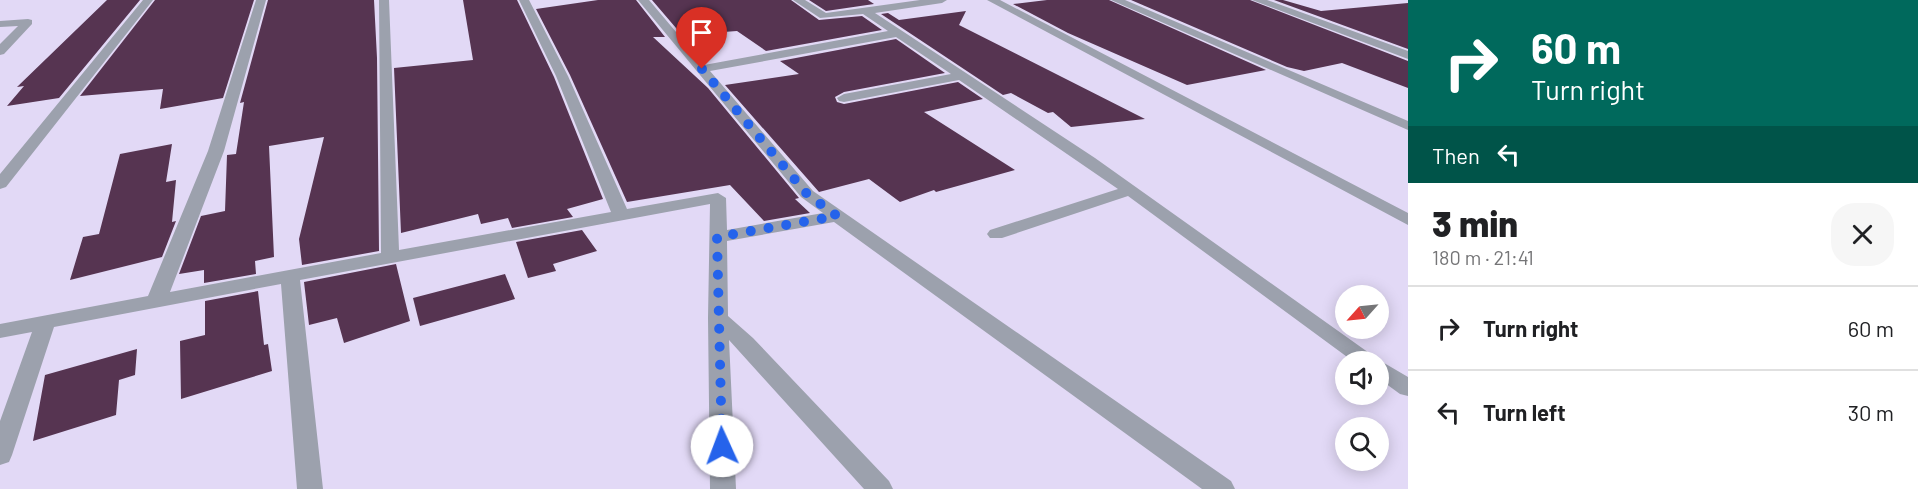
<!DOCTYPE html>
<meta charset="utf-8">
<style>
body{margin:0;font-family:Barlow,sans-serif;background:#f6f6f6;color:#202124;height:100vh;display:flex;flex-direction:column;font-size:22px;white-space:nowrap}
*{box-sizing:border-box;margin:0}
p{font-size:20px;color:#757577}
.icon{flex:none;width:33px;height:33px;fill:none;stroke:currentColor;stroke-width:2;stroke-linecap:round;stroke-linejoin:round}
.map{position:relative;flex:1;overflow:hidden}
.panel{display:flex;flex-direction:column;background:#fff;width:510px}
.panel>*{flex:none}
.banner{background:#00695c;color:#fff;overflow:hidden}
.needle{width:39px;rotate:243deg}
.buttons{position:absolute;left:1335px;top:285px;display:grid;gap:12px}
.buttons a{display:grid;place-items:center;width:54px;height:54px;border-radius:50%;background:#fff;box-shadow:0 3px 15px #0003;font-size:30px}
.pin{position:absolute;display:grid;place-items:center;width:51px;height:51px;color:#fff;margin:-62px -26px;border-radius:50% 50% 50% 0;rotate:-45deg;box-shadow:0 0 6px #0007}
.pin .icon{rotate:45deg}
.me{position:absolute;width:66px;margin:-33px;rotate:358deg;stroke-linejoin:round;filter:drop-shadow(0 0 4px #0008)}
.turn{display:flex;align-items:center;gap:21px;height:126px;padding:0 24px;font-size:27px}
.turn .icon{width:78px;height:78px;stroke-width:2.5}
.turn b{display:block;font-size:42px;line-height:51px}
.then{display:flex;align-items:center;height:57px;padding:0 24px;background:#0003;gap:12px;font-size:22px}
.round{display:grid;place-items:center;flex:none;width:63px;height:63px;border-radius:24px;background:#f6f6f6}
.head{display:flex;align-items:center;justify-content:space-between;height:102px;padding:0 24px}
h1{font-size:36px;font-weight:800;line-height:45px}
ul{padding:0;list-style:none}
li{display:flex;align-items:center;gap:18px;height:84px;padding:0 24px;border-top:2px solid #e0e0e0}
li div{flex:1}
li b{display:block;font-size:22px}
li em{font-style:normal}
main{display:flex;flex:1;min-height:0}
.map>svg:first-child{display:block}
.building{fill:#563451}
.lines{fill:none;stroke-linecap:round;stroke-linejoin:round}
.minor{fill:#9ca1ad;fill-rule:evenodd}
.route{stroke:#2563eb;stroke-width:10;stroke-dasharray:0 18}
</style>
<main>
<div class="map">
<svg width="1408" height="489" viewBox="0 0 1408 489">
<rect width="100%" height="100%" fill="#e2d9f6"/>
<path class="building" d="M 107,0 L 140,0 L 59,98 L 7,106 L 24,86 L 17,87 Z
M 155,0 L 254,0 L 223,98 L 160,109 L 163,89 L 80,96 Z
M 268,0 L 374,0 L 377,58 L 379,251 L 302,265 L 299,239 L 324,137 L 269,146 L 274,257 L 255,261 L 256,274 L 204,283 L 204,270 L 179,274 L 201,216 L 225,211 L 227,155 L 236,154 L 244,102 L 240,103 Z
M 463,0 L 517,0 L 554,77 L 603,199 L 567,209 L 573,217 L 512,228 L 508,218 L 481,224 L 478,214 L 401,233 L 394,68 L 473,60 Z
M 598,0 L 636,0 L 665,37 L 653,37 L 708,88 L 799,198 L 795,199 L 810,213 L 764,221 L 730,185 L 627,202 L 570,75 L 536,9 Z
M 652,0 L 791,0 L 819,20 L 862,16 L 882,30 L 766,51 L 737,31 L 682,35 Z
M 809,0 L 868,0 L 874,4 L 826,11 Z
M 1047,0 L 1109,0 L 1266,70 L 1187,85 L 1068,33 L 1013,4 Z
M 1131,0 L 1250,0 L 1408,61 L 1408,88 L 1342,63 L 1304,71 L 1287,67 Z
M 1274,0 L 1283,0 L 1321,11 L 1408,3 L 1408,49 Z
M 966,11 L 959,25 L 1145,119 L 1071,127 L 1053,112 L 1048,113 L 1011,93 L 1003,95 L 881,14 L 888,13 L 899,20 Z
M 896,39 L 945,73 L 844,92 L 835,97 L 837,102 L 844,104 L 958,82 L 983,99 L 924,112 L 1015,170 L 936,192 L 934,190 L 900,202 L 869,179 L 819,192 L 725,85 L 799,74 L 780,61 Z
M 172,144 L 166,182 L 176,180 L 172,222 L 176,221 L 162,257 L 70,280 L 83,237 L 99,234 L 120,154 Z
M 582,230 L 597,251 L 553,264 L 556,271 L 528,278 L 516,242 Z
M 396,264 L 410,321 L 344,343 L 337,318 L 309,325 L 304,282 Z
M 505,274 L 515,299 L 420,326 L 413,298 Z
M 258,291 L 264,345 L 268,344 L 272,371 L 181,399 L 180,341 L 205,335 L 205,301 Z
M 137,349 L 135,375 L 119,380 L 116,415 L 33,441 L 45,375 Z"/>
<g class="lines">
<path class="minor" d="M 143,0 L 153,0 L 6,187 L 0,189 L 0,174 Z
M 256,0 L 266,0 L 224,151 L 170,292 L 381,253 L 379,0 L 389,0 L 399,250 L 611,212 L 556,76 L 519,0 L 529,0 L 568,76 L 627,209 L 718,193 L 726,198 L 727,230 L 823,213 L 801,197 L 638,0 L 649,0 L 704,65 L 888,31 L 863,14 L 820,18 L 793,0 L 805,0 L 826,13 L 920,0 L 947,0 L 942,3 L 875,13 L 1095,158 L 1379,360 L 1408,377 L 1408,396 L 1400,394 L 1378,378 L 1378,362 L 1354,362 L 1128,196 L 1002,238 L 990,238 L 987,234 L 990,230 L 1118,189 L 959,80 L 844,102 L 839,101 L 837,98 L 844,94 L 951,74 L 896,37 L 710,71 L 813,191 L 1231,481 L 1235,489 L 1202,489 L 834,222 L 727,241 L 728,316 L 753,338 L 889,481 L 893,489 L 864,489 L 729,340 L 736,489 L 710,489 L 708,318 L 710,204 L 300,280 L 323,489 L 297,489 L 281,284 L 54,327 L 12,455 L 9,462 L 0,465 L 0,421 L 32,332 L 0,338 L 0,324 L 148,296 L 208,151 Z
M 987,0 L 1000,0 L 1408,213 L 1408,225 Z
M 1111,0 L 1125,0 L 1408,121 L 1408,130 Z
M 1252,0 L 1267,0 L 1408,51 L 1408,59 Z
M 28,19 L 32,20 L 32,24 L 4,54 L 0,55 L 0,44 L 18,26 L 0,27 L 0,21 Z"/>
</g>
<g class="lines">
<path class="route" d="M 702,69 L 807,194 L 837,216 L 717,237 L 722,446"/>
</g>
</svg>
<div class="buttons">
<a><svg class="needle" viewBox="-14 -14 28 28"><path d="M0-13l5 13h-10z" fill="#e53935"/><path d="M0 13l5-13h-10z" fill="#757577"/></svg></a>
<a><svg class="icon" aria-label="sound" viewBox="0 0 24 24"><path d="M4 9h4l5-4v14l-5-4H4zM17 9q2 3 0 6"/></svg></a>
<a><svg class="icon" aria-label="search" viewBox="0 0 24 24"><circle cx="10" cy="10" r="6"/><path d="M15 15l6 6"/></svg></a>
</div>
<div class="pin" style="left:702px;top:69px;background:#d93025"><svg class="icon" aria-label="arrive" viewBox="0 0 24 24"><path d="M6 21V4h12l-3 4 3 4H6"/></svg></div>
<svg class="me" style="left:722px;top:446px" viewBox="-20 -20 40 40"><circle r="19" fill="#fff"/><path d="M0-13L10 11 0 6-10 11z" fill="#2563eb"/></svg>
</div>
<section class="panel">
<div class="banner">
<div class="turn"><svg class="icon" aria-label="right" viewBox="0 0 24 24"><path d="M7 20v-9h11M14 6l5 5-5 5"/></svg><div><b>60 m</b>Turn right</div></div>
<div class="then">Then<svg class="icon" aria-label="left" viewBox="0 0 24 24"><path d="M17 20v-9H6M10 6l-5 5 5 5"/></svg></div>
</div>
<div class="head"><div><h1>3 min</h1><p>180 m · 21:41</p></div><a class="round"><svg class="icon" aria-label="close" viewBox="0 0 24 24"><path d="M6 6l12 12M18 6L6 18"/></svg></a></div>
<ul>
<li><svg class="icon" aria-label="right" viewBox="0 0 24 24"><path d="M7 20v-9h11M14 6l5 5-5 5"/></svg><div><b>Turn right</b></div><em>60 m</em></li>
<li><svg class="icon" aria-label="left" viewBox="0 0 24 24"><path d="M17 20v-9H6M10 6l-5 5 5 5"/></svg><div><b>Turn left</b></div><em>30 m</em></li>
</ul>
</section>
</main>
